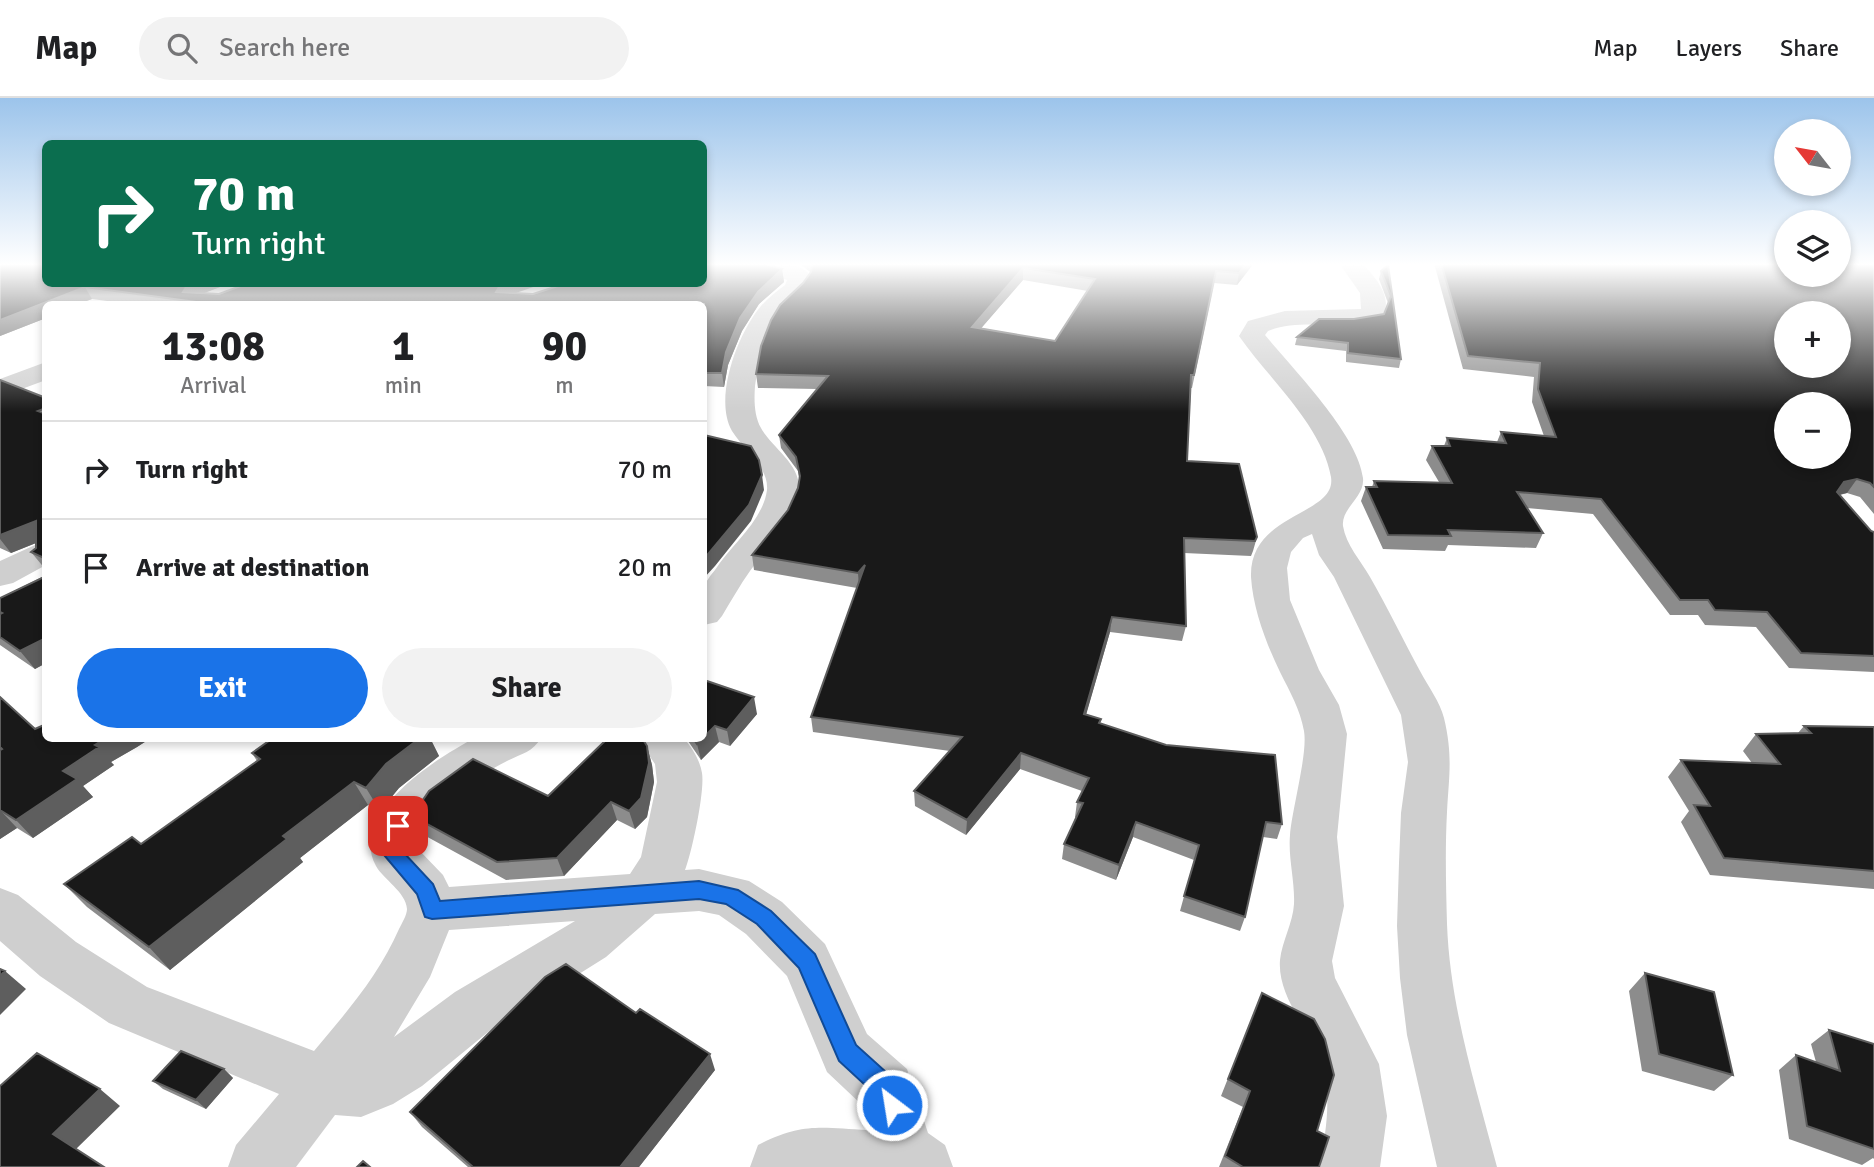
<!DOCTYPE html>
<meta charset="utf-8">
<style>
body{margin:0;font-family:Signika,sans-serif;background:#f2f2f2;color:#202124;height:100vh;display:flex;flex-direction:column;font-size:26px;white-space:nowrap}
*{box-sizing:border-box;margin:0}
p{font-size:23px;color:#757577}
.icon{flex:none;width:38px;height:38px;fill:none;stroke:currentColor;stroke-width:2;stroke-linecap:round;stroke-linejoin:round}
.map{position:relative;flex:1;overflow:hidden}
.drawer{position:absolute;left:42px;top:203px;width:665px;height:441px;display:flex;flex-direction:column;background:#fff;border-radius:10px;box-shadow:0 4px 10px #0003}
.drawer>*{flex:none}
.hud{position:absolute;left:42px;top:42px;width:665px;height:147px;border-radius:10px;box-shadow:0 4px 10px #0003;background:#0b6e4f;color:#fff;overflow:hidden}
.needle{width:46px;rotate:301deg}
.controls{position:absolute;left:1774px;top:21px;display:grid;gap:14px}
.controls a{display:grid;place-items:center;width:77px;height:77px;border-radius:50%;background:#fff;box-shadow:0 4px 10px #0003;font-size:35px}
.pin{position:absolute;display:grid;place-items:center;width:60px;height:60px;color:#fff;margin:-30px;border-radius:14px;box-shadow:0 4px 10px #0006}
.me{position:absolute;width:77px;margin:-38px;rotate:329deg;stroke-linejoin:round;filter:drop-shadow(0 0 5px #0008)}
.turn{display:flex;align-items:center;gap:24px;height:147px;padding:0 35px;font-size:32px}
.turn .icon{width:91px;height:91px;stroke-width:2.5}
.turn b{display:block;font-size:49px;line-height:60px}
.eta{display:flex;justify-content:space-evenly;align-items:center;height:119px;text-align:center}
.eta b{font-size:42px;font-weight:800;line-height:49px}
.action{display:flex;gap:14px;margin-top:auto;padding:14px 35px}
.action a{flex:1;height:80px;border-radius:42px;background:#1a73e8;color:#fff;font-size:28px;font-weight:800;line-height:80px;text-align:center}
.action a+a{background:#f2f2f2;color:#202124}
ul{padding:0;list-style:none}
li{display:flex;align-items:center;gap:21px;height:98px;padding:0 35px;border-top:2px solid #e0e0e0}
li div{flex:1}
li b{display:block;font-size:26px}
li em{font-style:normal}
header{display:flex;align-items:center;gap:42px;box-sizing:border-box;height:98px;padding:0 35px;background:#fff;border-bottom:2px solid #e0e0e0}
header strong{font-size:33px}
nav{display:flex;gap:38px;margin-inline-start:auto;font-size:24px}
.search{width:490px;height:63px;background:#f2f2f2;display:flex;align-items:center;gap:18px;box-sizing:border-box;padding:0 24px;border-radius:38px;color:#757577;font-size:26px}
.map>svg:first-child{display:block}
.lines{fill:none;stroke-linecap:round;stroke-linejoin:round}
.street{fill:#cfcfcf;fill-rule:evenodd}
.wall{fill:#8c8c8c;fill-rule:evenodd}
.shaded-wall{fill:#5e5e5e}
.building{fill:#191919;stroke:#5e5e5e;stroke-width:2;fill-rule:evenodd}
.route{fill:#1a73e8;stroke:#114b97;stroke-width:2}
</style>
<header>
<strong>Map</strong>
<div class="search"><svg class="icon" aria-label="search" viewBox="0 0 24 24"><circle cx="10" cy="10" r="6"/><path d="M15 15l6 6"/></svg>Search here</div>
<nav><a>Map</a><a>Layers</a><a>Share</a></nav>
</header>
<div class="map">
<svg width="1874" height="1069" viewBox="0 0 1874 1069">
<rect width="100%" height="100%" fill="#fff"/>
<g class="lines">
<path class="street" d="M 748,165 C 766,164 799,161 811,178 C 808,199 791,202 779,218 C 765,236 758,265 755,288 C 754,301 754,318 761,330 C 772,350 801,366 799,392 C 797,423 767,449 750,473 C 740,487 731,503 722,518 L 717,524 L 704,527 C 703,517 701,501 704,490 C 705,484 711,477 715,472 C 731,447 763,423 767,392 C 769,369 743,351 732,333 C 713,300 738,235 761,208 C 768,200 777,193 785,187 L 787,182 L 752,170 Z
M 1339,165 L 1362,165 C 1376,180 1395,201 1381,221 C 1342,234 1302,219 1268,233 L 1265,237 C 1294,272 1358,337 1363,380 C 1365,399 1341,410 1343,428 C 1346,447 1361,463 1370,479 C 1388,510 1403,542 1420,573 C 1428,588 1440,604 1444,620 C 1453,658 1449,677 1447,714 C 1445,751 1446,789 1447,826 C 1450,909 1476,989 1497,1069 L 1437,1069 L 1407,937 L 1400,880 L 1397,828 L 1399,765 L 1401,715 L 1408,664 L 1401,617 L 1334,479 L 1319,457 L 1312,436 L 1303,440 L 1291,454 L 1287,470 L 1290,502 L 1319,572 L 1339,607 L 1347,636 L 1337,739 L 1344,808 L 1332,863 L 1335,880 L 1379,966 L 1387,1018 L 1380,1069 L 1320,1069 C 1325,1036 1332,1003 1323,970 C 1313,934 1277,901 1280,862 C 1282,843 1293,825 1294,806 C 1295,783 1288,760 1290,737 C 1292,711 1308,655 1304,633 C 1300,611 1290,594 1280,574 C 1266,545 1253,511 1251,479 C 1249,414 1337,418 1331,379 C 1322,327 1268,280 1239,238 L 1248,223 L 1285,213 L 1361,211 L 1360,195 Z
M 46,264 L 46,282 L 0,299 L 0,281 Z
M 46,442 L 46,467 L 13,485 L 0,488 L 0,463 Z
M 475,640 L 541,640 C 533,654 521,656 507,663 C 481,676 435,704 422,729 C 418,735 419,744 418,751 L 443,777 L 449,789 L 630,776 L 641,759 L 657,684 L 655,666 L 637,640 L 684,640 C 692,650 700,662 702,675 C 705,693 692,754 685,772 L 699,771 L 749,783 L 782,804 L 825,846 L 867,936 L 907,971 L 928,1035 L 945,1047 L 953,1069 L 750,1069 L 758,1047 C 803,1024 821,1030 868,1032 L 862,1007 L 827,974 L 787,878 L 746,836 L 719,817 L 699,813 L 655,816 L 606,859 L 493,930 L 422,988 L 393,1006 L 361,1019 L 335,1017 L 296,1069 L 228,1069 L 236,1047 L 279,996 L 109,925 L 40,878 L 0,843 L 0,790 L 18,797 L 76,844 L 147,889 L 314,953 C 346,915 379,877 399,831 C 402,825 407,817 407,811 C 406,794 383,781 376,768 C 347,716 438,659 475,640 ZM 575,823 L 455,894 L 394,939 L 430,879 L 449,832 Z"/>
</g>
<path class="wall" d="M 0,165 L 228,186 L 203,195 L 219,196 L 514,195 L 533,196 L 782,171 L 784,184 L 759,206 L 742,233 L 728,267 L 724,289 L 704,288 L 704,206 L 130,206 L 92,201 L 78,206 L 46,206 L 46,220 L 0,238 Z
M 790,165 L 1254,165 L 1237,187 L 1214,185 L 1192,290 L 1191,290 L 1187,363 L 1257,439 L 1253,453 L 1251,458 L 1184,455 L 1186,528 L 1182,543 L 1110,534 L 1086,616 L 1101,621 L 1100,625 L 1282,726 L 1277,741 L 1263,739 L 1245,819 L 1240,833 L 1180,813 L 1194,762 L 1133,739 L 1116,782 L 1062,761 L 1064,746 L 1076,719 L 1075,719 L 1077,704 L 1082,693 L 1020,671 L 966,737 L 915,708 L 914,693 L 950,653 L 813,634 L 811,619 L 857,490 L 754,472 L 752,457 L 788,412 L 798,390 L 799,381 L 798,373 L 781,350 L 779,337 L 817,291 L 758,290 L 756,276 L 803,185 L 810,174 L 800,166 ZM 1023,182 L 1088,193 L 1055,243 L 981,230 Z
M 1434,165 L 1874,165 L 1874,416 L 1860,399 L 1847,395 L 1840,397 L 1871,433 L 1874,434 L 1874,574 L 1789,570 L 1756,529 L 1705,527 L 1698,517 L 1670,517 L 1593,416 L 1527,410 L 1543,435 L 1536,450 L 1448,447 L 1445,453 L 1383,451 L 1361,403 L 1366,389 L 1372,389 L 1374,383 L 1439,384 L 1426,362 L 1432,348 L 1444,348 L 1447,340 L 1497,344 L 1501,334 L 1544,338 L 1532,304 L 1534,279 L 1463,271 Z
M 1388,167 L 1401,261 L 1399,270 L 1346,264 L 1346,253 L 1295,247 L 1297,239 L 1354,221 L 1384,216 L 1388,205 L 1379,181 L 1381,173 Z
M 0,282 L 46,300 L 46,472 L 31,454 L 36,450 L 36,445 L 11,455 L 0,450 Z
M 46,477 L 46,565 L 35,571 L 0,547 L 0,500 Z
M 704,582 L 757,616 L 730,648 L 719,644 L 701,662 L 686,640 L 704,640 Z
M 0,599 L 46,640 L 151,640 L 137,649 L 136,648 L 137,649 L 111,664 L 114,667 L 83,688 L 93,699 L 33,740 L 17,730 L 0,741 Z
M 1804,628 L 1874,629 L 1874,791 L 1710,777 L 1681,724 L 1689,713 L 1668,679 L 1681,662 L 1752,665 L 1743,653 L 1756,636 L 1798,635 Z
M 273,640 L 430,640 L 439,658 L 399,690 L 380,713 L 368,707 L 300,760 L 303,764 L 170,872 L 87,809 L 64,786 L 141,746 L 257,663 L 252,655 Z
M 647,648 L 652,667 L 654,684 L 647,719 L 635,731 L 617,722 L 564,778 L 506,782 L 422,736 L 412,718 L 548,698 Z
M 1645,875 L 1733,977 L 1714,993 L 1642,973 L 1629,893 Z
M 1255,912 L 1317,1033 L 1319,1069 L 1219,1069 L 1243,1009 L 1221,998 Z
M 1829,932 L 1874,946 L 1874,1061 L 1873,1060 L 1862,1067 L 1789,1041 L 1779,972 L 1796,957 L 1816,964 L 1811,946 Z
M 224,971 L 233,980 L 206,1011 L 163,991 L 153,983 Z
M 715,972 L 639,1069 L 468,1069 L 422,1029 L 410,1014 Z"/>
<path class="shaded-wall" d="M 1247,165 L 1254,165 L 1237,187 L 1239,175 Z
M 1023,170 L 1023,182 L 971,242 L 972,229 Z
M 782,171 L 784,184 L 759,206 L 742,233 L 728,267 L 724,289 L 722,275 L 726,254 L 740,220 L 758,194 Z
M 188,186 L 228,186 L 194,199 L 183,194 Z
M 501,186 L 542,186 L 504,199 L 496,194 Z
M 85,189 L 92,201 L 78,206 L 46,206 L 46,220 L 0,238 L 0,222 Z
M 762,377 L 764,392 L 751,423 L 715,468 L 704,480 L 704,461 Z
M 1857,381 L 1847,395 L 1833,398 L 1844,384 Z
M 36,423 L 46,441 L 11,455 L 0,441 L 0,437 Z
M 865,467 L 859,490 L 858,475 Z
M 1112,519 L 1110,534 L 1082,631 L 1084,616 Z
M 45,539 L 46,565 L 35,571 L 20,553 Z
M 754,599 L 757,616 L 730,648 L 727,632 Z
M 715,628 L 719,644 L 701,662 L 697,646 Z
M 106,640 L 130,640 L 137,649 L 111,664 L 114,667 L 83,688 L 93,699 L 33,740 L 16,722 L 63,673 L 95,647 Z
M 130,640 L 151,640 L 137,649 Z
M 420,640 L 430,640 L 439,658 L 399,690 L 380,713 L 366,690 L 386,666 Z
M 647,648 L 652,667 L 654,684 L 647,719 L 635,731 L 629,713 Z
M 1021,655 L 1020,671 L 966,737 L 967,722 Z
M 354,684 L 368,707 L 300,760 L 303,764 L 170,872 L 149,849 L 283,738 Z
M 611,704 L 617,722 L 564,778 L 557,760 Z
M 0,712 L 17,730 L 0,741 Z
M 1136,724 L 1133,739 L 1116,782 L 1119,767 Z
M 5,873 L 26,891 L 0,917 L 0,878 Z
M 710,956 L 715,972 L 639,1069 L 620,1069 Z
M 224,971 L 233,980 L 206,1011 L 196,1002 Z
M 100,991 L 120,1008 L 75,1052 L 53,1036 Z"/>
<path class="building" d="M 0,165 L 46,165 L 46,186 L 190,186 L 188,186 L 183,194 L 219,196 L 246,186 L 503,186 L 501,186 L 496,194 L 533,196 L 564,186 L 704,186 L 704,165 L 762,165 L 782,171 L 758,194 L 740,220 L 726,254 L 722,275 L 704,275 L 704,206 L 211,206 L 85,189 L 0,222 Z
M 812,165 L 1247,165 L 1239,175 L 1216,173 L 1194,277 L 1191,277 L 1187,363 L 1239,366 L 1257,439 L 1255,443 L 1184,440 L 1186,528 L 1112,519 L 1084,616 L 1101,621 L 1099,625 L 1166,647 L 1275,657 L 1282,726 L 1266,724 L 1245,819 L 1184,798 L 1199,747 L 1136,724 L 1119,767 L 1064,746 L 1083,705 L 1077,704 L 1089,680 L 1021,655 L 967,722 L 914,693 L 962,639 L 811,619 L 865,467 L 858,475 L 752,457 L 788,412 L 798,390 L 800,378 L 796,359 L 779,337 L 828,278 L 756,276 L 761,248 L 771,222 L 780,207 L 803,185 L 811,174 ZM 1023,170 L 1095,181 L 1055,243 L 972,229 Z
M 1441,165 L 1787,165 L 1787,177 L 1839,177 L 1839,165 L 1874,165 L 1874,389 L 1870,385 L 1857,381 L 1844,384 L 1837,394 L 1871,433 L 1874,434 L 1874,558 L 1801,555 L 1767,514 L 1715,512 L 1708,502 L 1680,502 L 1601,401 L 1517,394 L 1543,435 L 1448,432 L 1451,438 L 1388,437 L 1366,389 L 1377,389 L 1374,383 L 1452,385 L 1432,348 L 1450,348 L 1447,340 L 1506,345 L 1501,334 L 1556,339 L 1538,291 L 1540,265 L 1468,258 ZM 1787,215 L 1839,215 L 1839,268 L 1787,268 ZM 1787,306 L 1839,306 L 1839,359 L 1787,359 Z
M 1388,167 L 1401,261 L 1348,255 L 1348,245 L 1297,239 L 1319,221 L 1354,221 L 1384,216 L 1391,198 L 1381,173 Z
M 0,282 L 46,300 L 46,310 L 38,313 L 46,316 L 46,461 L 31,454 L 36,450 L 36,423 L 0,437 Z
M 704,337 L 751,348 L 759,362 L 762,377 L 749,407 L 704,461 Z
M 46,478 L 46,540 L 20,553 L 0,539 L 0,516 L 2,515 L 0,514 L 0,500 Z
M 704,582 L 754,599 L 727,632 L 715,628 L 704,639 Z
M 0,599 L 35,631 L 46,626 L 46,640 L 106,640 L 95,647 L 99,649 L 63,673 L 77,681 L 16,722 L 0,712 L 0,652 L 2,651 L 0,649 Z
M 1804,628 L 1874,629 L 1874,773 L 1724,760 L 1694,707 L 1710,708 L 1681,662 L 1780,666 L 1756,636 L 1811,635 Z
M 273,640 L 420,640 L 386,666 L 366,690 L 354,684 L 283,738 L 287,741 L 149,849 L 64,786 L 132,739 L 141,746 L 260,661 L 252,655 Z
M 608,640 L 642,640 L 647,648 L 649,665 L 641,700 L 629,713 L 611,704 L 557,760 L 497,764 L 412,718 L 429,693 L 473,661 L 548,698 Z
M 693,640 L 702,640 L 697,646 Z
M 566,866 L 636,915 L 640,911 L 710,956 L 620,1069 L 473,1069 L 410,1014 L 545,879 Z
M 0,871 L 5,873 L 0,878 Z
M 1645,875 L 1714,894 L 1733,977 L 1659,956 Z
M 1262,895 L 1314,921 L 1325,941 L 1334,977 L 1317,1033 L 1329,1039 L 1319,1069 L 1243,1069 L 1225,1058 L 1250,993 L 1228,981 Z
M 1829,932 L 1874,946 L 1874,1051 L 1807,1028 L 1796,957 L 1840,973 Z
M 181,953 L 224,971 L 196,1002 L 153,983 Z
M 37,955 L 100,991 L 53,1036 L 104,1069 L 0,1069 L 0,988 Z
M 363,1063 L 370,1069 L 357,1069 Z"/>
<linearGradient id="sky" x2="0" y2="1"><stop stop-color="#9cc4eb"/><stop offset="0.53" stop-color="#fff"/><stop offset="1" stop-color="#fff" stop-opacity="0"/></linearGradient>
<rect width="1874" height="314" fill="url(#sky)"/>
<path class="route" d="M 398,720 L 405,722 L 408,728 L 404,755 L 433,786 L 440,803 L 699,783 L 738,792 L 771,813 L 815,856 L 856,947 L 896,983 L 904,1007 L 900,1015 L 892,1019 L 883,1015 L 877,998 L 839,963 L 799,870 L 757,826 L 726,806 L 699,801 L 432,821 L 425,819 L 417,796 L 384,757 L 391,722 Z"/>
</svg>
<div class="controls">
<a><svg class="needle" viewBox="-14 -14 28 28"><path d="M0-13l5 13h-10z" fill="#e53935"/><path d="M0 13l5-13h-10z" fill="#757577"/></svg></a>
<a><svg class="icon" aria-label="layers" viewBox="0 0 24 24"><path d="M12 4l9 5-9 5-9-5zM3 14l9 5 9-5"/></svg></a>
<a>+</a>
<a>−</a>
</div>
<div class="pin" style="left:398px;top:728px;background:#d93025"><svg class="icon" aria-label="arrive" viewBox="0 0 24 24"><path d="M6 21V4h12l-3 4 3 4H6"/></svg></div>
<svg class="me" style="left:892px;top:1007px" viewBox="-20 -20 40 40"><circle r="17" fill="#1a73e8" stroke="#fff" stroke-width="3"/><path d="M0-11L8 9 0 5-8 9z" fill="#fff"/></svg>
<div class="hud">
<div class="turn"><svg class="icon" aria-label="right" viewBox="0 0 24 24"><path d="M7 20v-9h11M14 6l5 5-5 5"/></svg><div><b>70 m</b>Turn right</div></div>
</div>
<section class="drawer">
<div class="eta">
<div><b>13:08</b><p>Arrival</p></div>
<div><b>1</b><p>min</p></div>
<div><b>90</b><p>m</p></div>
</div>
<ul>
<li><svg class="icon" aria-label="right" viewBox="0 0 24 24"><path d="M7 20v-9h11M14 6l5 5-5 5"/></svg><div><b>Turn right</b></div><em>70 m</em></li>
<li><svg class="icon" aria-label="arrive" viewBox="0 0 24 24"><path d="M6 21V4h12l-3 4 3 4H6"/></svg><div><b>Arrive at destination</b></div><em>20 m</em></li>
</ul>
<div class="action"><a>Exit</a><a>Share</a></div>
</section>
</div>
